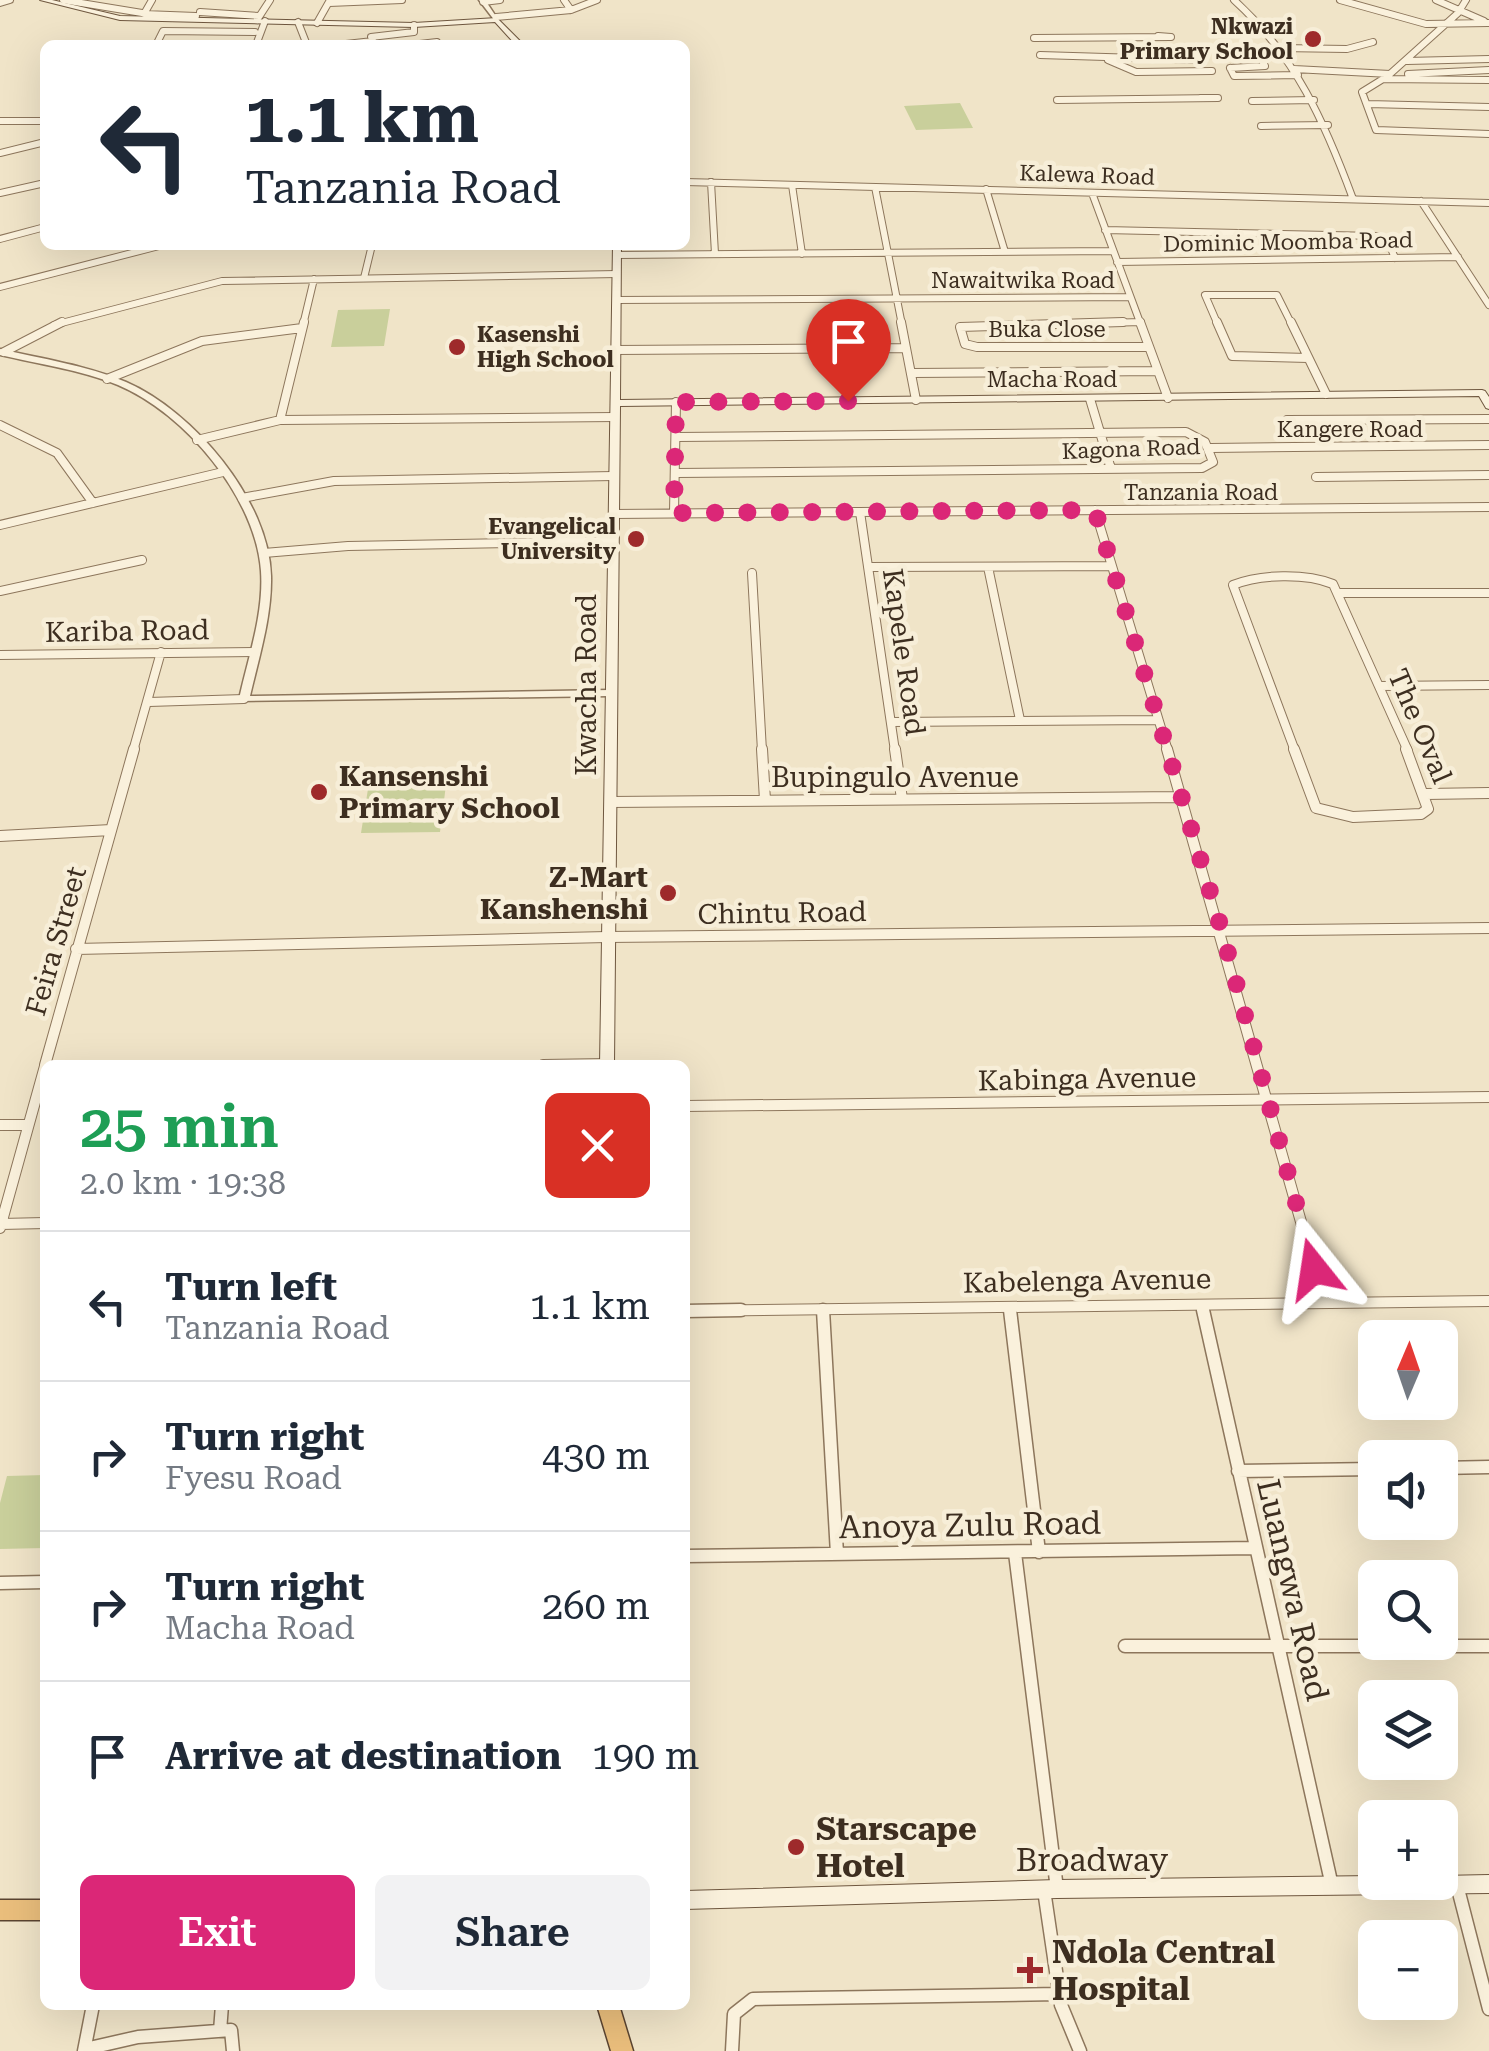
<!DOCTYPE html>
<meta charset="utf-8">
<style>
body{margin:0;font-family:"Roboto Serif",serif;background:#f2f2f3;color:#1f2937;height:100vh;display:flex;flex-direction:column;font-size:38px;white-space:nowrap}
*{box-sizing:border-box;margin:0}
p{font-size:32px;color:#747a83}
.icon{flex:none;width:55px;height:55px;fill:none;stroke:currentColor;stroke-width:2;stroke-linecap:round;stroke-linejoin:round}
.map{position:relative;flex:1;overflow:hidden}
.panel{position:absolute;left:40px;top:1060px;width:650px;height:950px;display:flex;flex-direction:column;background:#fff;border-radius:15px;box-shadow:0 10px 40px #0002}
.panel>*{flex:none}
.hud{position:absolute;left:40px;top:40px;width:650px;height:210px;border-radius:15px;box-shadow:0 10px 40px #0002;background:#fff;color:#1f2937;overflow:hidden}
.needle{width:65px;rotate:2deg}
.controls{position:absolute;left:1358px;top:1320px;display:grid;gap:20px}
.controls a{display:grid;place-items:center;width:100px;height:100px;border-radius:15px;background:#fff;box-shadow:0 10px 40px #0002;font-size:50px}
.pin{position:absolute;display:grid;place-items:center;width:85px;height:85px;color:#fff;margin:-102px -42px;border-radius:50% 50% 50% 0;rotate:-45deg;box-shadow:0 0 10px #0007}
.pin .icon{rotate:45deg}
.me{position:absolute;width:110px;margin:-55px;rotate:345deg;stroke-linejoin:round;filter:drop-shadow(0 0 8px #0008)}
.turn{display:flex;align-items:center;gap:35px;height:210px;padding:0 40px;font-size:45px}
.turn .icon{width:130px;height:130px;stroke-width:2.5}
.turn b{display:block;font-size:70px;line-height:85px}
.round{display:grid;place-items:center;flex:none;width:105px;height:105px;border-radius:15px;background:#f2f2f3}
.overview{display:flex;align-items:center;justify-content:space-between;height:170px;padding:0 40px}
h1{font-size:60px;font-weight:600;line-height:75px;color:#1e9e55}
.primary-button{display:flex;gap:20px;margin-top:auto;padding:20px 40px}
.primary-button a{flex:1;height:115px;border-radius:15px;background:#db2777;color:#fff;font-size:40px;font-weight:600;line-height:115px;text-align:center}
.primary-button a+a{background:#f2f2f3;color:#1f2937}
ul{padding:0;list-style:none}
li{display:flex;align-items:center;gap:30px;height:150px;padding:0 40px;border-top:2px solid #e0e1e3}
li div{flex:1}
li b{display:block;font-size:38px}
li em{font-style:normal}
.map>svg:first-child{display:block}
.green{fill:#c9cf9b}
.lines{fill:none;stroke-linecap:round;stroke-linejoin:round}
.minor-far3-casing{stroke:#8d765c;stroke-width:8}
.minor-far2-casing{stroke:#8d765c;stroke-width:10}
.minor-far1-casing{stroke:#8d765c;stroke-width:12}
.minor-casing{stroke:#8d765c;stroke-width:15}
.tertiary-casing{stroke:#8d765c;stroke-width:3}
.secondary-casing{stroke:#6f573f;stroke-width:2}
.trunk-casing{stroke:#5b4430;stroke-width:3}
.minor-far3{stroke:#faf1dc;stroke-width:6}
.minor-far2{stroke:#faf1dc;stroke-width:8}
.minor-far1{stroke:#faf1dc;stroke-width:10}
.minor{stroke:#faf1dc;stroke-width:12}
.tertiary{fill:#faf1dc;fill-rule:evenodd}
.secondary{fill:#faf1dc;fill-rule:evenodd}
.trunk{fill:#eabe7c;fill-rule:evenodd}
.route{stroke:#db2777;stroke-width:18;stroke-dasharray:0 32.4}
.poi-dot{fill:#9e2a2b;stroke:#f7eed8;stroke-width:4}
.labels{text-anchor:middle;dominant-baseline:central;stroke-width:9;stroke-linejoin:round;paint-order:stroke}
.far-poi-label{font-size:22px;font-weight:bold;fill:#3d2e20;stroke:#f7eed8;text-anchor:end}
.far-street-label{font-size:22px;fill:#3d2e20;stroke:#f7eed8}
.street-label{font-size:28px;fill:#3d2e20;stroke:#f7eed8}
.poi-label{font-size:28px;font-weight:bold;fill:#3d2e20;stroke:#f7eed8;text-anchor:start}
.near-street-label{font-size:32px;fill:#3d2e20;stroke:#f7eed8}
.near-poi-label{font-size:32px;font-weight:bold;fill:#3d2e20;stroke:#f7eed8;text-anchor:start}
</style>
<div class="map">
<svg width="1489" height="2051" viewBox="0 0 1489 2051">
<rect width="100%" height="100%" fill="#f0e4c8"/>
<path class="green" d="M 960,103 L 973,128 L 916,130 L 904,106 Z
M 390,309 L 384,346 L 331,347 L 338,310 Z
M 448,769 L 440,832 L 361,833 L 371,770 Z
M 45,1475 L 45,1548 L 0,1549 L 0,1503 L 7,1476 Z"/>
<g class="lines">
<g class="minor-far3-casing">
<path id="minor-far3" d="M 63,0 L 142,13
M 152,0 L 144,14 L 196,16
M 1234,0 C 1295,55 1325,123 1353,199
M 1340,0 L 1426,24 L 1488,23
M 1436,0 L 1484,21
M 483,2 L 500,0
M 0,3 L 10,0
M 329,3 L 402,0
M 571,10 L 597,0
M 200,12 L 259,16
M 496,17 L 571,10 L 564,0
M 257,20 L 270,0
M 298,22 L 307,45
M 317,23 L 330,0
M 371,37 L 414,32 L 414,25
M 1034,38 L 1171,37 L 1158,36
M 156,45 L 163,31 L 255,32
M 256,45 L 265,21
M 337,45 L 373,41
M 411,45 L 437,42
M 1280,48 L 1347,49 L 1373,42
M 1040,55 L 1204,60
M 1108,60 L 1136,72 L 1212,71
M 1407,61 L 1489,59
M 1230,68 L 1234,76 L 1298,75
M 1230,68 L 1265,66 L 1256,49
M 1294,69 L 1390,74 L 1458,13 L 1466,0
M 1408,74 L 1489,70
M 1489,80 L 1383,79 L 1362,92 L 1376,130 L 1489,134
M 1057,100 L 1218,98 L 1200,98
M 1252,101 L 1314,100
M 1368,104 L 1489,107
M 0,121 L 45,121
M 1261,126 L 1328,125
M 0,153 L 45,142
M 685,182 L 1489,203
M 711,182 L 715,254
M 792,185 L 802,254
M 875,187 L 902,325
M 986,189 L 1005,252
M 0,193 L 45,183
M 1092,193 L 1141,325
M 1421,201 L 1489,305
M 1105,230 L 1377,236 L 1387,239 L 1395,258
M 0,239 L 45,227
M 617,255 L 1113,251
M 1117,262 L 1458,257
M 364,278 L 372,245
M 0,287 L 163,245
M 616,300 L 1130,297
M 54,325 L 222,281 L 617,274
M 303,325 L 314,279
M 1033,325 L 1141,322
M 1218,325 L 1205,295 L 1277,295 L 1292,325"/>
</g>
<g class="minor-far2-casing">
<path id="minor-far2" d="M 901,322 L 916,400
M 1123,322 L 960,327 L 965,344 L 977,347 L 1149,347
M 1140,322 L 1168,398
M 1217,322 L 1232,356 L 1308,358
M 1291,322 L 1326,394
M 615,350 L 905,348
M 4,352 L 62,322
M 912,373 L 1158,371
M 107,379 L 202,341 L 302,328
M 1090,399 L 1111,469
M 280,420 L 304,322
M 1287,420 L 1489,419
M 0,425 L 57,453 L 93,503
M 197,440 L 280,420 L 615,417
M 1211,448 L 1489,445
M 676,473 L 1202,468 L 1213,462 L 1205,442 L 1186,432 L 677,437
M 1316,477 L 1489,475
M 242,498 L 334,481 L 613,476
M 1095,510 L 1168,751
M 860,512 L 895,751
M 674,513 L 676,402
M 613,514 L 1489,507
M 0,525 L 223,472
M 264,553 L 348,546 L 612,541
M 868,567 L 1111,566
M 988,567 L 1020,720
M 752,573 L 762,751
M 0,591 L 142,560
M 1339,593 L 1489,593
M 0,655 L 254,652
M 1379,686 L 1489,685
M 149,702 L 244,699
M 892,722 L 1157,720
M 133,751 L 161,652
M 1295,751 L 1233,585 C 1260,574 1306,573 1333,584 L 1408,751"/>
</g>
<g class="minor-far1-casing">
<path id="minor-far1" d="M 762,749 L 765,800
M 895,749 L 902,799
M 1167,749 L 1324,1303
M 1294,749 L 1316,808 L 1353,817 L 1421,814 L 1428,809 L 1406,749
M 1426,794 L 1489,793
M 610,802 L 1181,797
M 0,836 L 111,830
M 76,949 L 607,937 L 1489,928
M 45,1065 L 134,749
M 543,1065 L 607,1064
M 685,1106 L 1489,1097
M 0,1125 L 27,1125
M 1,1224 L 45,1223
M 0,1228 L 45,1066
M 1202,1305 L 1204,1313
M 1010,1307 L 1011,1313
M 823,1309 L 823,1313
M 685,1311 L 1489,1301"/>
</g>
<g class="minor-casing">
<path id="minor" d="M 823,1310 L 837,1554
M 1010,1310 L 1039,1552
M 1203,1310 L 1332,1886
M 685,1311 L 741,1310
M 1440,1468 L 1489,1467
M 1238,1471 L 1375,1469
M 1015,1553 L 1057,1889
M 685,1556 L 1255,1548
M 0,1583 L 45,1582
M 1125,1646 L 1489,1646
M 1457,1885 L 1489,2009
M 1044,1890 L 1061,2005 L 1080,2051
M 220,2031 L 222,2005
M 85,2049 L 138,2037 L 231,2030 L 233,2051
M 84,2051 L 93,2005
M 732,2051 L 734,2014 L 753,1999 L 1058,1994"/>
</g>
<g class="tertiary-casing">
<path id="tertiary" d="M 479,0 L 485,0 L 499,21 L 495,21 Z
M 0,349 C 42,359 86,365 126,382 C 193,411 269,500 271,576 C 272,616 259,657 250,696 L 610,690 L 615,693 L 610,696 L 240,701 L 239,699 C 248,658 264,614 261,571 C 256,498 185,413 118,385 C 81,370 39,364 0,355 Z"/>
</g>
<g class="secondary-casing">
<path id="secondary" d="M 40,0 L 52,0 L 120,16 L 414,23 L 497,18 L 524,45 L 516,45 L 495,22 L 414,27 L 120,20 Z
M 613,245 L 621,245 L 620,400 L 1482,390 L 1485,391 L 1489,397 L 1489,409 L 1486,408 L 1479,396 L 620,406 L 614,1065 L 600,1065 Z
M 1489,1875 L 1489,1893 L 1057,1898 L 685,1909 L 685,1891 L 1057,1880 L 1375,1876 L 1375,1882 L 1440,1882 L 1440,1876 Z"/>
</g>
<g class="trunk-casing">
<path id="trunk" d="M 0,1900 L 45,1900 L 45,1920 L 0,1920 Z
M 597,2005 L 619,2005 L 633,2051 L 611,2051 Z"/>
</g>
<use href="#minor-far3" class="minor-far3"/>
<use href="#minor-far2" class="minor-far2"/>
<use href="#minor-far1" class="minor-far1"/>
<use href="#minor" class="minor"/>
<use href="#tertiary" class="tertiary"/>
<use href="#secondary" class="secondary"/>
<use href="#trunk" class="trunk"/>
</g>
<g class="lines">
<path class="route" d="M 848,401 L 676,402 L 674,513 L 1095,510 L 1222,931 L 1314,1269"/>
</g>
<g class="poi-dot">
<circle cx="1313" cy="39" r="10"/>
<circle cx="457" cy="347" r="10"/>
<circle cx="636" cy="539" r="10"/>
<circle cx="319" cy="792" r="10"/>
<circle cx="668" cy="893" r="10"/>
<circle cx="796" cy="1847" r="10"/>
<path d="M1025 1955h10v10h10v10h-10v10h-10v-10h-10v-10h10z"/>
</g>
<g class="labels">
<g class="far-poi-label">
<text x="1293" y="26">Nkwazi<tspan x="1293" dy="25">Primary School</tspan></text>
<text x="477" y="334" text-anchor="start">Kasenshi<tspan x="477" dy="25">High School</tspan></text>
<text x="616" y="526">Evangelical<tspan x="616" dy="25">University</tspan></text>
</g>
<g class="far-street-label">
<text transform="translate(1087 175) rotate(2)">Kalewa Road</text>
<text transform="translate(1288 242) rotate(-1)">Dominic Moomba Road</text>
<text x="1023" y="280">Nawaitwika Road</text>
<text x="1047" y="329">Buka Close</text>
<text x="1052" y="379">Macha Road</text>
<text x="1350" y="429">Kangere Road</text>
<text transform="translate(1131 449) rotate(-2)">Kagona Road</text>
<text x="1201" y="492">Tanzania Road</text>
</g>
<g class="street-label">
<text transform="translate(127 631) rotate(-1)">Kariba Road</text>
<text transform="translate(904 652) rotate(82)">Kapele Road</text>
<text transform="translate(586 685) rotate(-90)">Kwacha Road</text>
<text transform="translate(1420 726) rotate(67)">The Oval</text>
<text x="895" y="777">Bupingulo Avenue</text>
<text transform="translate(782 913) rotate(-1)">Chintu Road</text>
<text transform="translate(56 941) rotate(-74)">Feira Street</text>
<text transform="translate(1087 1079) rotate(-1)">Kabinga Avenue</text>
<text transform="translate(1087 1281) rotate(-1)">Kabelenga Avenue</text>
</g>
<g class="poi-label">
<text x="339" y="776">Kansenshi<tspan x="339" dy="32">Primary School</tspan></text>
<text x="648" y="877" text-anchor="end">Z-Mart<tspan x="648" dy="32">Kanshenshi</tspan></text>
</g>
<g class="near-street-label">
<text transform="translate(970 1525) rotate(-1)">Anoya Zulu Road</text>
<text transform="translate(1293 1590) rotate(77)">Luangwa Road</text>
<text x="1092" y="1860">Broadway</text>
</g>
<g class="near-poi-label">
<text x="816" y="1829">Starscape<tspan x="816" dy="37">Hotel</tspan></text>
<text x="1052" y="1952">Ndola Central<tspan x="1052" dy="37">Hospital</tspan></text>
</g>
</g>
</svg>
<div class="controls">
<a><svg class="needle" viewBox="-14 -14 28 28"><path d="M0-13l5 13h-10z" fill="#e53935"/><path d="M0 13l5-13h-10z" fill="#747a83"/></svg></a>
<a><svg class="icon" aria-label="sound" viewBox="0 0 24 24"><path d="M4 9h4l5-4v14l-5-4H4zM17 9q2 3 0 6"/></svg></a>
<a><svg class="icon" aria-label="search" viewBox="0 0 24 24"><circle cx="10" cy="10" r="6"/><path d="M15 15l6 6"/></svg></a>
<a><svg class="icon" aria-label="layers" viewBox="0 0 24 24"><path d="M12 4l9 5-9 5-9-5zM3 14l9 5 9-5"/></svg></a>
<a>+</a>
<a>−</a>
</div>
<div class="pin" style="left:848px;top:401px;background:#d93025"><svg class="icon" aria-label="arrive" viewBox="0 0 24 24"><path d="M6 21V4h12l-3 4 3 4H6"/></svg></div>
<svg class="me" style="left:1314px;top:1269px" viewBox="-20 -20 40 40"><path d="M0-17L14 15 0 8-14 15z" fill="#db2777" stroke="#fff" stroke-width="4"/></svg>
<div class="hud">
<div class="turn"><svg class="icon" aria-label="left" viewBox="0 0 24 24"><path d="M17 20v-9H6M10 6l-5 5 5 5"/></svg><div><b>1.1 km</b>Tanzania Road</div></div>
</div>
<section class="panel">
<div class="overview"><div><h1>25 min</h1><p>2.0 km · 19:38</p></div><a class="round" style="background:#d93025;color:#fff"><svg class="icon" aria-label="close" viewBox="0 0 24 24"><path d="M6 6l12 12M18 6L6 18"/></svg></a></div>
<ul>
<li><svg class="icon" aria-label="left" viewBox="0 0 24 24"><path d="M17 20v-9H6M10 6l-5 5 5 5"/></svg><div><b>Turn left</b><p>Tanzania Road</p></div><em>1.1 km</em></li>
<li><svg class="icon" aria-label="right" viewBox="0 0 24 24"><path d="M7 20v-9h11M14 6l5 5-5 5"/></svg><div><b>Turn right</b><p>Fyesu Road</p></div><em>430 m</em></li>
<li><svg class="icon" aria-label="right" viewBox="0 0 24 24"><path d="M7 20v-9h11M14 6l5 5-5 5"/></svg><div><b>Turn right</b><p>Macha Road</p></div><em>260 m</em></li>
<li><svg class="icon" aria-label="arrive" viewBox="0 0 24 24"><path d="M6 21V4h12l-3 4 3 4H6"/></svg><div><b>Arrive at destination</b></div><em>190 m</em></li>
</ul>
<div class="primary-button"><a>Exit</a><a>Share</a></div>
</section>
</div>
